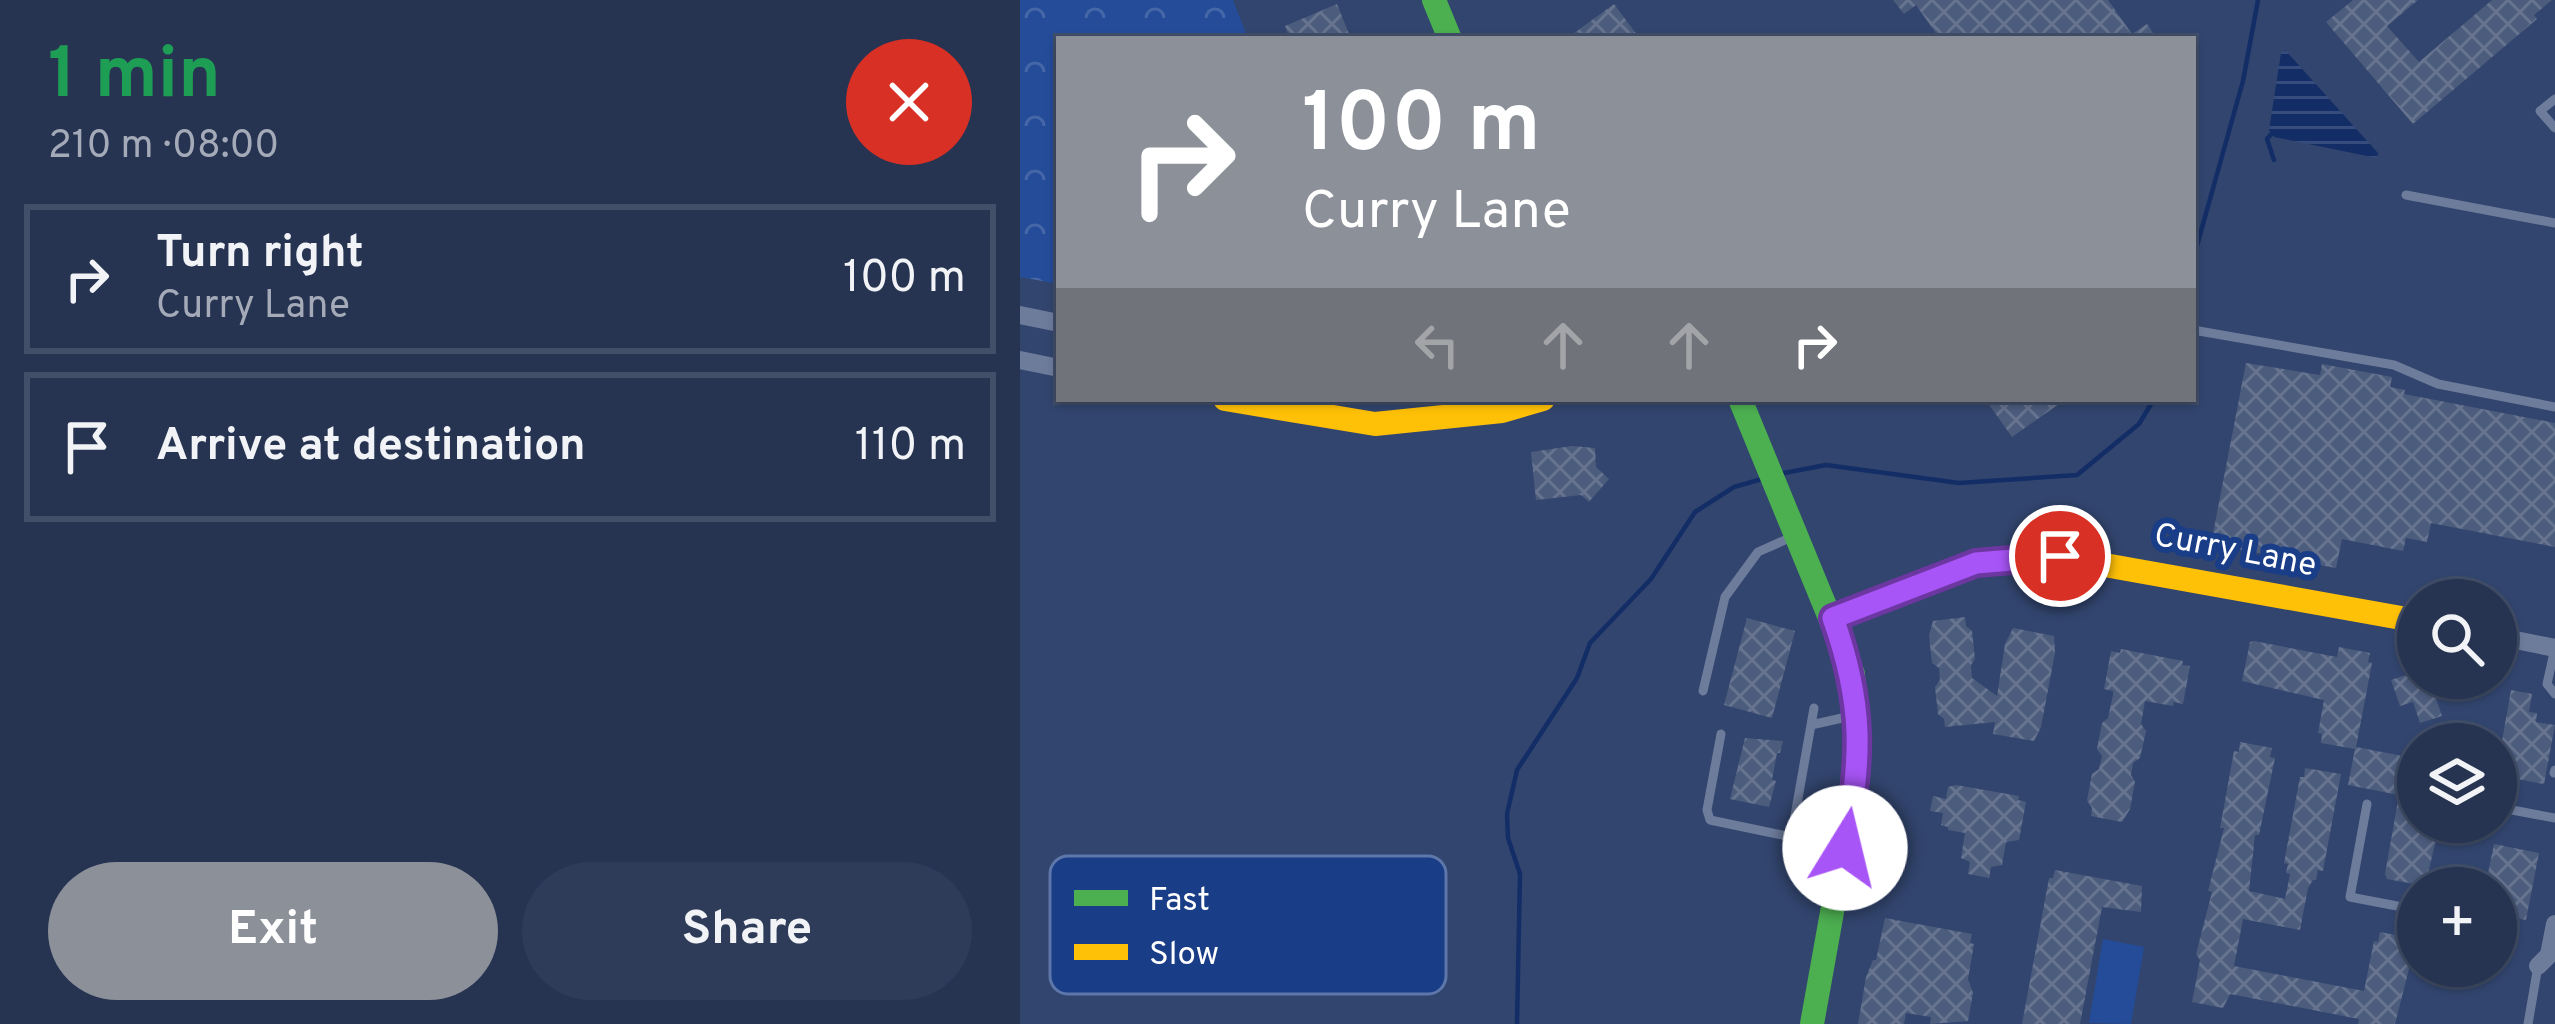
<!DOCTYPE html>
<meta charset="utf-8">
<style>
body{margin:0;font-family:Overpass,sans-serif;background:#2e3c59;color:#f1f3f6;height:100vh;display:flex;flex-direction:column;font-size:45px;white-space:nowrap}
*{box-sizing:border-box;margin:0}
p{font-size:39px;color:#a4aab8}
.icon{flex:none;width:66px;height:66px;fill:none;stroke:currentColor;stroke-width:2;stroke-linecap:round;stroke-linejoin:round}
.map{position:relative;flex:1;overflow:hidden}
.drawer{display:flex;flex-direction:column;background:#263452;width:1020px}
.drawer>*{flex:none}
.banner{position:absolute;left:36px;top:36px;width:1140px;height:366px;border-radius:0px;box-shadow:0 3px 9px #0004,0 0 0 3px #424f69;background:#8c9099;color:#fff;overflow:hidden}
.buttons{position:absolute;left:1377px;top:579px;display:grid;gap:24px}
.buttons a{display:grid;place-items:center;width:120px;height:120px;border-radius:50%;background:#263452;box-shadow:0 3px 9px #0004,0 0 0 3px #424f69;font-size:60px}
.pin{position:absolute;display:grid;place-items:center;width:102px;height:102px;color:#fff;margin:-51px;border:6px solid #fff;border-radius:50%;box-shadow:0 3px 12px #0007}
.me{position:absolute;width:132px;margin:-66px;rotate:9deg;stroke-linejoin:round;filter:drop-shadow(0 0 9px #0008)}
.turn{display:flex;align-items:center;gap:42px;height:252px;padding:0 48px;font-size:54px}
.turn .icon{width:156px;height:156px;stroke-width:2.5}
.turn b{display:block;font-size:84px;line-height:102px}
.lanes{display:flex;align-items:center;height:114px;padding:0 48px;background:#0003;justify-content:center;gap:60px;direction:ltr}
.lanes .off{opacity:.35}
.round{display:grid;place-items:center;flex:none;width:126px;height:126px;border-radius:63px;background:#2e3c59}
.head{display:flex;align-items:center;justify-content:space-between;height:204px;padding:0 48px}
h1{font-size:72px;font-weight:700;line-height:90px;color:#1e9e55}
.button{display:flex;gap:24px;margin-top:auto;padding:24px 48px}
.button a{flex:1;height:138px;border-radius:72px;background:#8c9099;color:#fff;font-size:48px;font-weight:700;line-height:138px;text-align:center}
.button a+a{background:#2e3c59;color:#f1f3f6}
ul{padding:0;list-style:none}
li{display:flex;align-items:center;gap:36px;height:150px;margin:0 24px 18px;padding:0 24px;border:6px solid #424f69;border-radius:0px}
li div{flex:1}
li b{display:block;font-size:45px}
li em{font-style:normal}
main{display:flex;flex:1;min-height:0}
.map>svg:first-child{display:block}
.grass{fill:#244c99}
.park{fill:url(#park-crowns)}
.water{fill:url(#water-rules)}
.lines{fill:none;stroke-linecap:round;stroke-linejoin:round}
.stream{stroke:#132d66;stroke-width:4.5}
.building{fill:url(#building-cross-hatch)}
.lane{stroke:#6e7c9c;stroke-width:9}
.street{stroke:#6e7c9c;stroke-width:18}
.fast{stroke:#4caf50;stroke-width:24}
.slow{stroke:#ffc107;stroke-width:24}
.route-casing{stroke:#6d37a1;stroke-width:30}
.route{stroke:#a855f7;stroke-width:21}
.labels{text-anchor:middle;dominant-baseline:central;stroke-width:12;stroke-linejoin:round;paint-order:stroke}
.street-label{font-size:33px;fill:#fff;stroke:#193d87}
.key{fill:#193d87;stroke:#5e77ab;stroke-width:3}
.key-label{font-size:33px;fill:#fff}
</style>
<main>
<section class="drawer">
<div class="head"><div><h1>1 min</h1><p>210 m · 08:00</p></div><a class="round" style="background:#d93025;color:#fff"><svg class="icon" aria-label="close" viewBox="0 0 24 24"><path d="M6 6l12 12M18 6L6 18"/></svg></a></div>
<ul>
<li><svg class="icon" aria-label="right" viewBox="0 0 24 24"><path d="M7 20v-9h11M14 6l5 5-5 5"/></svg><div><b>Turn right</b><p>Curry Lane</p></div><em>100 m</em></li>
<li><svg class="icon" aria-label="arrive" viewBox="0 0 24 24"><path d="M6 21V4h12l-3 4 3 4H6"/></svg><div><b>Arrive at destination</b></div><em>110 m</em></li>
</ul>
<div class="button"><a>Exit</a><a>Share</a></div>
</section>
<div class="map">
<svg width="1535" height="1024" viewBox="0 0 1535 1024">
<defs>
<pattern id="park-crowns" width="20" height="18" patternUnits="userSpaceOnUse" patternTransform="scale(3)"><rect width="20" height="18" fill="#244c99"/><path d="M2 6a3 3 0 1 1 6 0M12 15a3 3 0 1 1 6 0" fill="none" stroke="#4567a8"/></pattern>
<pattern id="water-rules" width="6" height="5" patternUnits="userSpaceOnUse" patternTransform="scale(3)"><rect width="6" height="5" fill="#132d66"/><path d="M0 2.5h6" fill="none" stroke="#364c7d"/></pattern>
<pattern id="building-cross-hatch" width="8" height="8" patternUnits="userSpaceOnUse" patternTransform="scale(3)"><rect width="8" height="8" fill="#4c5c7d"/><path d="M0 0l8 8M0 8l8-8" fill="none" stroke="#677490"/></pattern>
</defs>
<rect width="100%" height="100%" fill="#32456e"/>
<path class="grass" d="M 1083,939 L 1124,947 L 1111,1024 L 1069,1023 Z"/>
<path class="park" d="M 0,0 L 213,0 L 228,39 L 39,39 L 39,284 L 0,277 Z"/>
<path class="water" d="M 1265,50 L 1358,153 L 1357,158 L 1254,137 L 1249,130 L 1261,53 Z"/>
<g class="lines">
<path class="stream" d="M 1253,132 L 1247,139 L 1254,160
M 1173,260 L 1223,81 L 1238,0
M 759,474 L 806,465 L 939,483 L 1057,475 L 1119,424 L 1134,399
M 497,1024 L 500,874 L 488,838 L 487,814 L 497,770 L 557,678 L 570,643 L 631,579 L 675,512 L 714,487 L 742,479"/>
</g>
<path class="building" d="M 873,0 L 1088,0 L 1112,34 L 1127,24 L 1137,39 L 920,39 L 896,5 L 884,14 Z
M 1333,0 L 1398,0 L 1367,26 L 1399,62 L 1472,0 L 1532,0 L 1514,15 L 1517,19 L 1393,124 L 1306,22 Z
M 317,4 L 331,39 L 270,39 L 265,26 Z
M 594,4 L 620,39 L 546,39 Z
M 1226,363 L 1300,375 L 1302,364 L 1372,377 L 1370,387 L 1385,390 L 1384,394 L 1535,423 L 1535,547 L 1411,523 L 1407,542 L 1386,538 L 1383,551 L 1322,539 L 1316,568 L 1191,544 Z
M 965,399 L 1046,399 L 992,437 Z
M 552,446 L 575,448 L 576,467 L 589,479 L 569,502 L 561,495 L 516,500 L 511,452 Z
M 945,617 L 946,626 L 952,631 L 955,659 L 951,665 L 952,678 L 977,696 L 985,644 L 993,628 L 1034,636 L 1035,653 L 1021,727 L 1014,741 L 973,734 L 975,722 L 925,727 L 924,719 L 918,714 L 915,687 L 920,680 L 919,668 L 912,663 L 909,635 L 913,621 Z
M 727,618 L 775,631 L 752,718 L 704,705 Z
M 1234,641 L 1317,657 L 1319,647 L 1350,653 L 1348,662 L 1352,663 L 1336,747 L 1398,759 L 1393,813 L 1398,814 L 1398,822 L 1420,823 L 1405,886 L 1367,879 L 1365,874 L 1379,795 L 1328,785 L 1335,749 L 1301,743 L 1302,734 L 1298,733 L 1304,700 L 1222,681 L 1230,642 Z
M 1101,649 L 1163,661 L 1162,665 L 1170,666 L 1163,704 L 1154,702 L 1153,706 L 1125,701 L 1121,724 L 1126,731 L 1120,758 L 1113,763 L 1111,775 L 1115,782 L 1110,809 L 1102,822 L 1071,816 L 1072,808 L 1067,800 L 1072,774 L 1079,769 L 1082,756 L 1077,749 L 1082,723 L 1088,718 L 1093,695 L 1093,691 L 1084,689 L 1091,651 L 1100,653 Z
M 1398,671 L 1398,678 L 1409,678 L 1422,716 L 1400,723 L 1393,702 L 1380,706 L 1371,680 Z
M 1491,690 L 1512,694 L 1509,712 L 1517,713 L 1516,722 L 1535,725 L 1524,784 L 1476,775 Z
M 725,738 L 763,741 L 760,753 L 757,753 L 752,780 L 756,781 L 749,807 L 710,799 Z
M 1220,742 L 1252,748 L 1250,757 L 1255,758 L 1239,835 L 1235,835 L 1229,891 L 1265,899 L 1270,874 L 1266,873 L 1268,864 L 1264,863 L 1280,777 L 1284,777 L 1285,768 L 1321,774 L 1303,871 L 1298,870 L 1296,880 L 1293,880 L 1288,888 L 1280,930 L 1223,919 L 1214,966 L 1344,991 L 1354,941 L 1358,942 L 1360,932 L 1391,938 L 1392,957 L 1375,1024 L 1338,1024 L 1339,1019 L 1210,994 L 1203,1008 L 1172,1002 L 1180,960 L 1176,954 L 1192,892 L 1188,891 L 1204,828 L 1200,828 L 1214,751 L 1219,752 Z
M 936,785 L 999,796 L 998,800 L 1006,802 L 999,840 L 986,842 L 982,865 L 971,867 L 969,878 L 948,874 L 950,862 L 941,858 L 945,833 L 928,830 L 928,827 L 921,825 L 923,813 L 910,811 L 913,796 L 926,799 L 928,787 Z
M 1474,844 L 1519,853 L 1506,920 L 1476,914 L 1476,888 L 1465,888 Z
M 1035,870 L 1122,886 L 1121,912 L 1082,907 L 1060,1024 L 1002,1024 L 1029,878 L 1033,878 Z
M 865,918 L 952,934 L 950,943 L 954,944 L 948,979 L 953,993 L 948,1021 L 910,1024 L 911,1017 L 886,1013 L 884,1024 L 838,1024 L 846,977 L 853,960 L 856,960 Z"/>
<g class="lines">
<path class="lane" d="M 1535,99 L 1520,111 L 1535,128
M 1386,195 L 1535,223
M 1173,330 L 1374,365 L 1418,384 L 1535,407
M 1535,648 L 1527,684 L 1535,694
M 683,691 L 705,597 L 738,552 L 774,536
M 791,725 L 831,716
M 701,734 L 687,810 L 690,820 L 820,847
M 1534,773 L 1535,770
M 1347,804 L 1330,897 L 1398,910
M 1476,807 L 1535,818
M 771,838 L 794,708
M 1508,1024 L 1518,966"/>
<path class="street" d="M 0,315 L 39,323
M 0,360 L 39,368
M 1476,636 L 1535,648
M 1518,966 L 1529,955 L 1535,924"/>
<path class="fast" d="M 414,0 L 430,39
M 720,399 L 833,674 L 838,767 L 792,1024"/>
<path class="slow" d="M 205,399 L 355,424 L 482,411 L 523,399
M 813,618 L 956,563 L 1040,557 L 1398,621"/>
</g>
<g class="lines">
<g class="route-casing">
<path id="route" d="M 825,848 C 842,759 844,705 813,618 L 956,563 L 1040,556"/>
</g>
<use href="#route" class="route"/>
</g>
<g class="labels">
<g class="street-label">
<text transform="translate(1215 552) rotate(11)">Curry Lane</text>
</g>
</g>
<rect x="30" y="856" width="396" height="138" rx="18" class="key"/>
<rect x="54" y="890" width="54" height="16" fill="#4caf50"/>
<rect x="54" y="944" width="54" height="16" fill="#ffc107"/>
<g class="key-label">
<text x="129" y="910">Fast</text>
<text x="129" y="964">Slow</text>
</g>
</svg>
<div class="buttons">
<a><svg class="icon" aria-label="search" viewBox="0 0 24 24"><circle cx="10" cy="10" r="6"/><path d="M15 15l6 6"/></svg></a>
<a><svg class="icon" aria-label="layers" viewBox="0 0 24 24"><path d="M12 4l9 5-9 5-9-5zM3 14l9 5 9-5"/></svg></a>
<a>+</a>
</div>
<div class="pin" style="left:1040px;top:556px;background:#d93025"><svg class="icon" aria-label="arrive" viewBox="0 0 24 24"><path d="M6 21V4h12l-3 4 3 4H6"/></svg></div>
<svg class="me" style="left:825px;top:848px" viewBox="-20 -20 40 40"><circle r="19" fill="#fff"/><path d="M0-13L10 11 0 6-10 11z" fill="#a855f7"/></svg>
<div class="banner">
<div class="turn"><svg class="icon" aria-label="right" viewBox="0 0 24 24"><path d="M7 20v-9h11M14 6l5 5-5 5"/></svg><div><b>100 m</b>Curry Lane</div></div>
<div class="lanes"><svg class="icon off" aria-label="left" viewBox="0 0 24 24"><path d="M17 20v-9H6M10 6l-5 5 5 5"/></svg><svg class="icon off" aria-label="ahead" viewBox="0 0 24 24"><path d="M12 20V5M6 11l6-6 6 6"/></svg><svg class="icon off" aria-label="ahead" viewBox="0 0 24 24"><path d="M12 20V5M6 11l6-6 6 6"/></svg><svg class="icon" aria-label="right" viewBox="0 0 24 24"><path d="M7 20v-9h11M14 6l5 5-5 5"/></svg></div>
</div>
</div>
</main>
